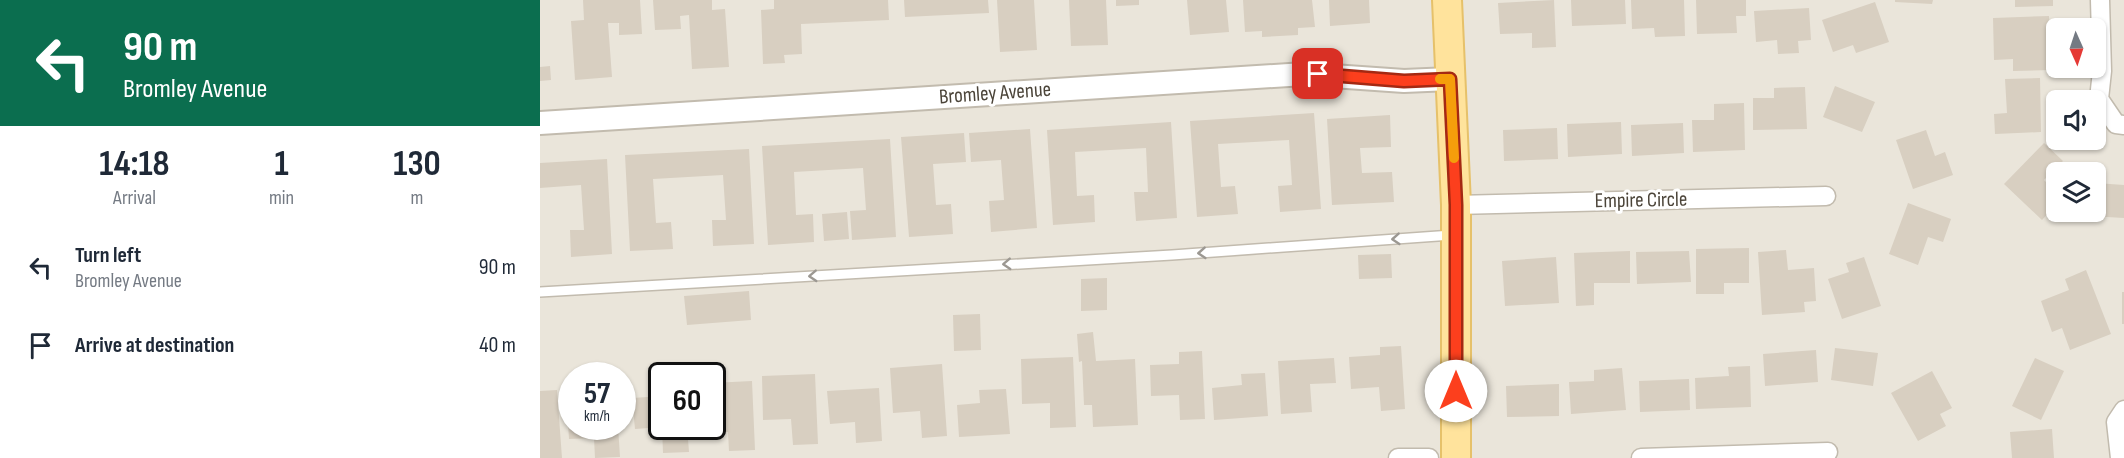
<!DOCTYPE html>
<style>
body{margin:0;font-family:"Sofia Sans Condensed",sans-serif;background:#f6f6f7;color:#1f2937;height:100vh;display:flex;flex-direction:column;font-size:22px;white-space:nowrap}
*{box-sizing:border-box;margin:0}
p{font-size:20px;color:#747a83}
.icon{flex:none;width:33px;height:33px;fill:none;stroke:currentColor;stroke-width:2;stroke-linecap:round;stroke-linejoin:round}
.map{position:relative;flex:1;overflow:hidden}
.drawer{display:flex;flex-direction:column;background:#fff;width:540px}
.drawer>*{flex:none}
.banner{background:#0b6e4f;color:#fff;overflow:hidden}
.needle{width:39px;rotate:177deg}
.fabs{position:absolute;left:1506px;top:18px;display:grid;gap:12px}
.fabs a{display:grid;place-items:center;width:60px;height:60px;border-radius:9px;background:#fff;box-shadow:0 2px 4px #0004;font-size:30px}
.speed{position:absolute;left:18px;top:362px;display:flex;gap:12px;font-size:30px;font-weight:700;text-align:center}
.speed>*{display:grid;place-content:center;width:78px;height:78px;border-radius:50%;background:#fff;box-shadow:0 2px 4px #0004;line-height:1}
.speed small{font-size:15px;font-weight:400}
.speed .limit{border:3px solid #111;border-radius:9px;background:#fff;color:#111}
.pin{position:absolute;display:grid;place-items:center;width:51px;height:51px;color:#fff;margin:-26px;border-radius:12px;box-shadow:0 3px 9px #0006}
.me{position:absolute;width:66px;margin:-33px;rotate:0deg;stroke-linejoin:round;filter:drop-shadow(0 0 4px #0008)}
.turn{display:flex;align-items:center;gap:21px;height:126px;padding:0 24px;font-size:27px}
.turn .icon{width:78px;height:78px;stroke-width:2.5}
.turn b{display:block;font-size:42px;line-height:51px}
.eta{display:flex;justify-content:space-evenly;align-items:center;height:102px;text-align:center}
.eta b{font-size:36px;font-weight:700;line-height:42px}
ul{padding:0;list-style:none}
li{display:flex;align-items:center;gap:18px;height:78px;padding:0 24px}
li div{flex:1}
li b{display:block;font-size:22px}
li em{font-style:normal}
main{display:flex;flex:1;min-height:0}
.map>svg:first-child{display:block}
.residential{fill:#eae5da;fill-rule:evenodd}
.building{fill:#d8cfc1}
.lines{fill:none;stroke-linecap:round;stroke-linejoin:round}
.service-casing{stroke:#c2bbae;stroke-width:12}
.minor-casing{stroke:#c2bbae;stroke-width:21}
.tertiary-casing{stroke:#c2bbae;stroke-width:26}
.primary-casing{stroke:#e6c16a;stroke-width:32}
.service{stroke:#fff;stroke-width:9}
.minor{stroke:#fff;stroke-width:18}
.tertiary{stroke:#fff;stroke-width:22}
.primary{stroke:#ffe39c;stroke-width:28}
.oneway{stroke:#9c9892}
.route-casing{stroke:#a42913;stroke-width:15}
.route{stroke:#fc3f1d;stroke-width:10}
.slow{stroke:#f59e0b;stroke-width:10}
.labels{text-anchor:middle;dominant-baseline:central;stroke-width:6;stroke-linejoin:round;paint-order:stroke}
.street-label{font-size:21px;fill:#4b4439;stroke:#fff}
</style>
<main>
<section class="drawer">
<div class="banner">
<div class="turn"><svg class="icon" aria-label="left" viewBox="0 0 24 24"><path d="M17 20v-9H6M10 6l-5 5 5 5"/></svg><div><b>90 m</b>Bromley Avenue</div></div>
</div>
<div class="eta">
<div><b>14:18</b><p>Arrival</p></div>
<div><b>1</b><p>min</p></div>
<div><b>130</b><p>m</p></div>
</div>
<ul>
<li><svg class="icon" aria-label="left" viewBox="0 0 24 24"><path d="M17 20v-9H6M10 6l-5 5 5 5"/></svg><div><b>Turn left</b><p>Bromley Avenue</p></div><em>90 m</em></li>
<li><svg class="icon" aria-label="arrive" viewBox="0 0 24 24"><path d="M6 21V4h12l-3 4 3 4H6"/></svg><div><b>Arrive at destination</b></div><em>40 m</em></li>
</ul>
</section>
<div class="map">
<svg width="1584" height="458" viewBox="0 0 1584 458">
<rect width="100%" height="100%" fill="#f6f3ec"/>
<path class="residential" d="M 0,0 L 1584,0 L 1584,458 L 0,458 ZM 1516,28 L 1556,28 L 1556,68 L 1516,68 ZM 1516,100 L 1556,100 L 1556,140 L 1516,140 ZM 1516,172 L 1556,172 L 1556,212 L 1516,212 ZM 32,375 L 82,375 L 82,426 L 32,426 ZM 122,375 L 172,375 L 172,426 L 122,426 Z"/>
<path class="building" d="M 43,0 L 100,0 L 102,34 L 79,35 L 79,23 L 68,23 L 72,77 L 35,80 L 31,21 L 44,20 Z
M 113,0 L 172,0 L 172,10 L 185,9 L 189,67 L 152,69 L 149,15 L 140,16 L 141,29 L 115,30 Z
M 234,0 L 348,0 L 349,20 L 261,24 L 262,54 L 244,55 L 245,63 L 223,64 L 221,10 L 234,9 Z
M 364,0 L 448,0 L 449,13 L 365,17 Z
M 457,0 L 494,0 L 497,50 L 460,52 Z
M 529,0 L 566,0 L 568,45 L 531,46 Z
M 576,0 L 599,0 L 599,5 L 576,6 Z
M 647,0 L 686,0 L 689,32 L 650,35 Z
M 703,0 L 772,0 L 775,27 L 758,28 L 758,35 L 722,37 L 722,31 L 705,32 Z
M 789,0 L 829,0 L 830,23 L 790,26 Z
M 1014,0 L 1016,47 L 992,48 L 992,33 L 960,34 L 958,3 Z
M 1031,0 L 1085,0 L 1086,24 L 1032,26 Z
M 1091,0 L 1144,0 L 1145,36 L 1115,37 L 1114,28 L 1092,29 Z
M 1156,0 L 1206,0 L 1206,16 L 1196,16 L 1197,33 L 1157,34 Z
M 1355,0 L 1393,0 L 1392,4 L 1355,2 Z
M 1475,0 L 1513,0 L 1513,6 L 1475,7 Z
M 1335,2 L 1349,42 L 1316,53 L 1313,45 L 1293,52 L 1282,20 Z
M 1269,8 L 1271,40 L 1258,41 L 1259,53 L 1238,54 L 1237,40 L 1216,42 L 1214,11 Z
M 1509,16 L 1511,70 L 1473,71 L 1473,59 L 1454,60 L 1453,18 Z
M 10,66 L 11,80 L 0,81 L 0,67 Z
M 1500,78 L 1501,132 L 1455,134 L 1454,114 L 1467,113 L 1465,79 Z
M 1295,86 L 1335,102 L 1322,132 L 1283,117 Z
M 1265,87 L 1267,129 L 1213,130 L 1213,98 L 1234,98 L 1234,88 Z
M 1204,103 L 1205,150 L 1153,152 L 1152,120 L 1174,120 L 1174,104 Z
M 774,113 L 781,209 L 740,212 L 738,186 L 752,185 L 749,140 L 678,144 L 681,187 L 695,186 L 698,214 L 657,217 L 650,121 Z
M 850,115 L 851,147 L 820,148 L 822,173 L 852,172 L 854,202 L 792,205 L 787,119 Z
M 631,122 L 637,218 L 596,221 L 594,192 L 608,192 L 606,148 L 535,152 L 537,196 L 554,195 L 555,222 L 513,225 L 507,130 Z
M 1081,122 L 1082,154 L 1028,157 L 1027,124 Z
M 1143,123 L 1144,153 L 1092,156 L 1091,125 Z
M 1017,128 L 1018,159 L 964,161 L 963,130 Z
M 490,129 L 497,228 L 451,232 L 449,201 L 464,200 L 461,160 L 431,162 L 429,133 Z
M 1386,130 L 1395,156 L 1405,152 L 1413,175 L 1373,189 L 1356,140 Z
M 424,133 L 426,162 L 393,164 L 396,205 L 411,204 L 413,234 L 369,237 L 361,137 Z
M 350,139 L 356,237 L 312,240 L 310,211 L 326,210 L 323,168 L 254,172 L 256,215 L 273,214 L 274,242 L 228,245 L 222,146 Z
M 1504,143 L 1523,161 L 1504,180 L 1516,192 L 1516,205 L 1502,220 L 1464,184 Z
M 209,149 L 214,244 L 173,246 L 172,220 L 186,220 L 183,175 L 113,179 L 116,223 L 131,222 L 133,249 L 90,251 L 85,155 Z
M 67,159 L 72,254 L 31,257 L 30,230 L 44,230 L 41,185 L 0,188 L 0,163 Z
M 1556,183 L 1584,185 L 1584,218 L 1550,216 L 1550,212 L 1556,212 Z
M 1368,203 L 1411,219 L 1403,242 L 1388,237 L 1378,265 L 1349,254 Z
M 307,212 L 309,239 L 284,241 L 282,214 Z
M 1209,248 L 1209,283 L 1184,283 L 1184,294 L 1156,294 L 1156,249 Z
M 1246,250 L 1248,270 L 1274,268 L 1276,301 L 1264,302 L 1265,312 L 1222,315 L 1218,252 Z
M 1090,251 L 1090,283 L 1054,283 L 1054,305 L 1036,306 L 1034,253 Z
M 1149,251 L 1151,282 L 1097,284 L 1096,252 Z
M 851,254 L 852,278 L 819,279 L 818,255 Z
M 1016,257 L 1019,303 L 965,306 L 962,261 Z
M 1324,257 L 1341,306 L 1302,319 L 1288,279 L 1309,272 L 1306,263 Z
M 1546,270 L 1571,334 L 1530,350 L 1522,328 L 1512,332 L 1501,301 L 1529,290 L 1525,279 Z
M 567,278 L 567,310 L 541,311 L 541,279 Z
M 209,291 L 211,320 L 147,325 L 144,296 Z
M 1582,292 L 1584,292 L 1584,324 L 1582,324 Z
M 440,314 L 441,350 L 414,351 L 413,315 Z
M 553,332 L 556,361 L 595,359 L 598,425 L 553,427 L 552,405 L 544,405 L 542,361 L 539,362 L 537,334 Z
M 861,346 L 865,409 L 841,411 L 839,387 L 811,389 L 809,357 L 840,355 L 840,347 Z
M 1295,348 L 1338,353 L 1333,386 L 1291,380 Z
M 1276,350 L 1278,382 L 1225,386 L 1223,354 Z
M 662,351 L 665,419 L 640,420 L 639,395 L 611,396 L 610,365 L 639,364 L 639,352 Z
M 533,357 L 536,427 L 510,428 L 510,403 L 482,404 L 481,359 Z
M 794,358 L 796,383 L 770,384 L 772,412 L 741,414 L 738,361 Z
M 1495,358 L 1524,371 L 1501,420 L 1472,406 Z
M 402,364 L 407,436 L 382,438 L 380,411 L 353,413 L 350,368 Z
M 1210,366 L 1211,407 L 1156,409 L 1155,378 L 1189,376 L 1188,367 Z
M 1082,368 L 1086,410 L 1031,414 L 1029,382 L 1054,381 L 1054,370 Z
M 1392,371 L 1412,408 L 1400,414 L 1406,426 L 1378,441 L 1351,393 Z
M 725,373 L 728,416 L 674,420 L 672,388 L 702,385 L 701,374 Z
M 275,374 L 278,444 L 253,445 L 251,419 L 223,420 L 222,376 Z
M 1149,379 L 1150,410 L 1100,412 L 1099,381 Z
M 212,381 L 215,450 L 189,451 L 188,432 L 158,433 L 158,426 L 172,426 L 172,383 Z
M 1019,384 L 1019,416 L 967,417 L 966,386 Z
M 122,385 L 122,426 L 147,426 L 149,452 L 123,453 L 122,427 L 95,429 L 92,398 L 108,397 L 108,386 Z
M 339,388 L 342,441 L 316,443 L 315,422 L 290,424 L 287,391 Z
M 466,389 L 470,434 L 419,437 L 417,405 L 440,403 L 439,390 Z
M 17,390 L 22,458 L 0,458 L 0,391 Z
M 32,406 L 32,426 L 78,426 L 80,457 L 55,458 L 54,438 L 29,439 L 27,407 Z
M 1512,429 L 1514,458 L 1472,458 L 1470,432 Z"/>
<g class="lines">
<g class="service-casing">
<path id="service" d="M 0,292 L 632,255 L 912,235"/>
</g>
<g class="minor-casing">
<path id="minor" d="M 1560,0 L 1562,71 L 1559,99 L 1576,124 L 1584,125
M 916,205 L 1286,196
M 858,458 L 889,458
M 1101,458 L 1288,452
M 1580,458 L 1576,422 L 1584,410"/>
</g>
<g class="tertiary-casing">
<path id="tertiary" d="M 0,123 L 764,74 L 864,81 L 910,79"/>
</g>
<g class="primary-casing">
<path id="primary" d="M 907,0 L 916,205 L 916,458"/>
</g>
<use href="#service" class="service"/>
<use href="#minor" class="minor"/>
<use href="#tertiary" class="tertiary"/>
<use href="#primary" class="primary"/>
</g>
<defs><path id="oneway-chevron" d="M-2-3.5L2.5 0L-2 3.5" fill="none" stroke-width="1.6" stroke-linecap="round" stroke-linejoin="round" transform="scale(1.5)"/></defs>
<g class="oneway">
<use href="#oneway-chevron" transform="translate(856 239) rotate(176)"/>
<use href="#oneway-chevron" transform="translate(662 253) rotate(176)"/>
<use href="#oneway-chevron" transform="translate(467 264) rotate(177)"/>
<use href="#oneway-chevron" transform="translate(273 276) rotate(177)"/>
</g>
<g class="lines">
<g class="route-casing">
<path id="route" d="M 778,74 L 864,81 L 910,79 L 916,205 L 916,391"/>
</g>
<use href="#route" class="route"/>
<path class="slow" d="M 900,79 L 910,79 L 914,158"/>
</g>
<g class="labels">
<g class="street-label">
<text transform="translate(455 93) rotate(-4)">Bromley Avenue</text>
<text transform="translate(1101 200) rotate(-1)">Empire Circle</text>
</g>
</g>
</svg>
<div class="fabs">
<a><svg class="needle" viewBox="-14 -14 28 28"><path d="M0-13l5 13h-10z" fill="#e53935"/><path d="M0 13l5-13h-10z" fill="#747a83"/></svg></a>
<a><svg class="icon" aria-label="sound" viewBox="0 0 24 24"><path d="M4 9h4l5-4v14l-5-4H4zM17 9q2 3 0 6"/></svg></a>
<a><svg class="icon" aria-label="layers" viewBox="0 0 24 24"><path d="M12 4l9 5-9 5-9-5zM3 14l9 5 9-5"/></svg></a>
</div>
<div class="speed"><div>57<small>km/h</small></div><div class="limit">60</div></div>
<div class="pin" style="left:778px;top:74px;background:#d93025"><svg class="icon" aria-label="arrive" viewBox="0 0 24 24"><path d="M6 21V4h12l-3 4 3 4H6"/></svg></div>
<svg class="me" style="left:916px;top:391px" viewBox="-20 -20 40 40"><circle r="19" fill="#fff"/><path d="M0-13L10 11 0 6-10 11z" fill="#fc3f1d"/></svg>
</div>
</main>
